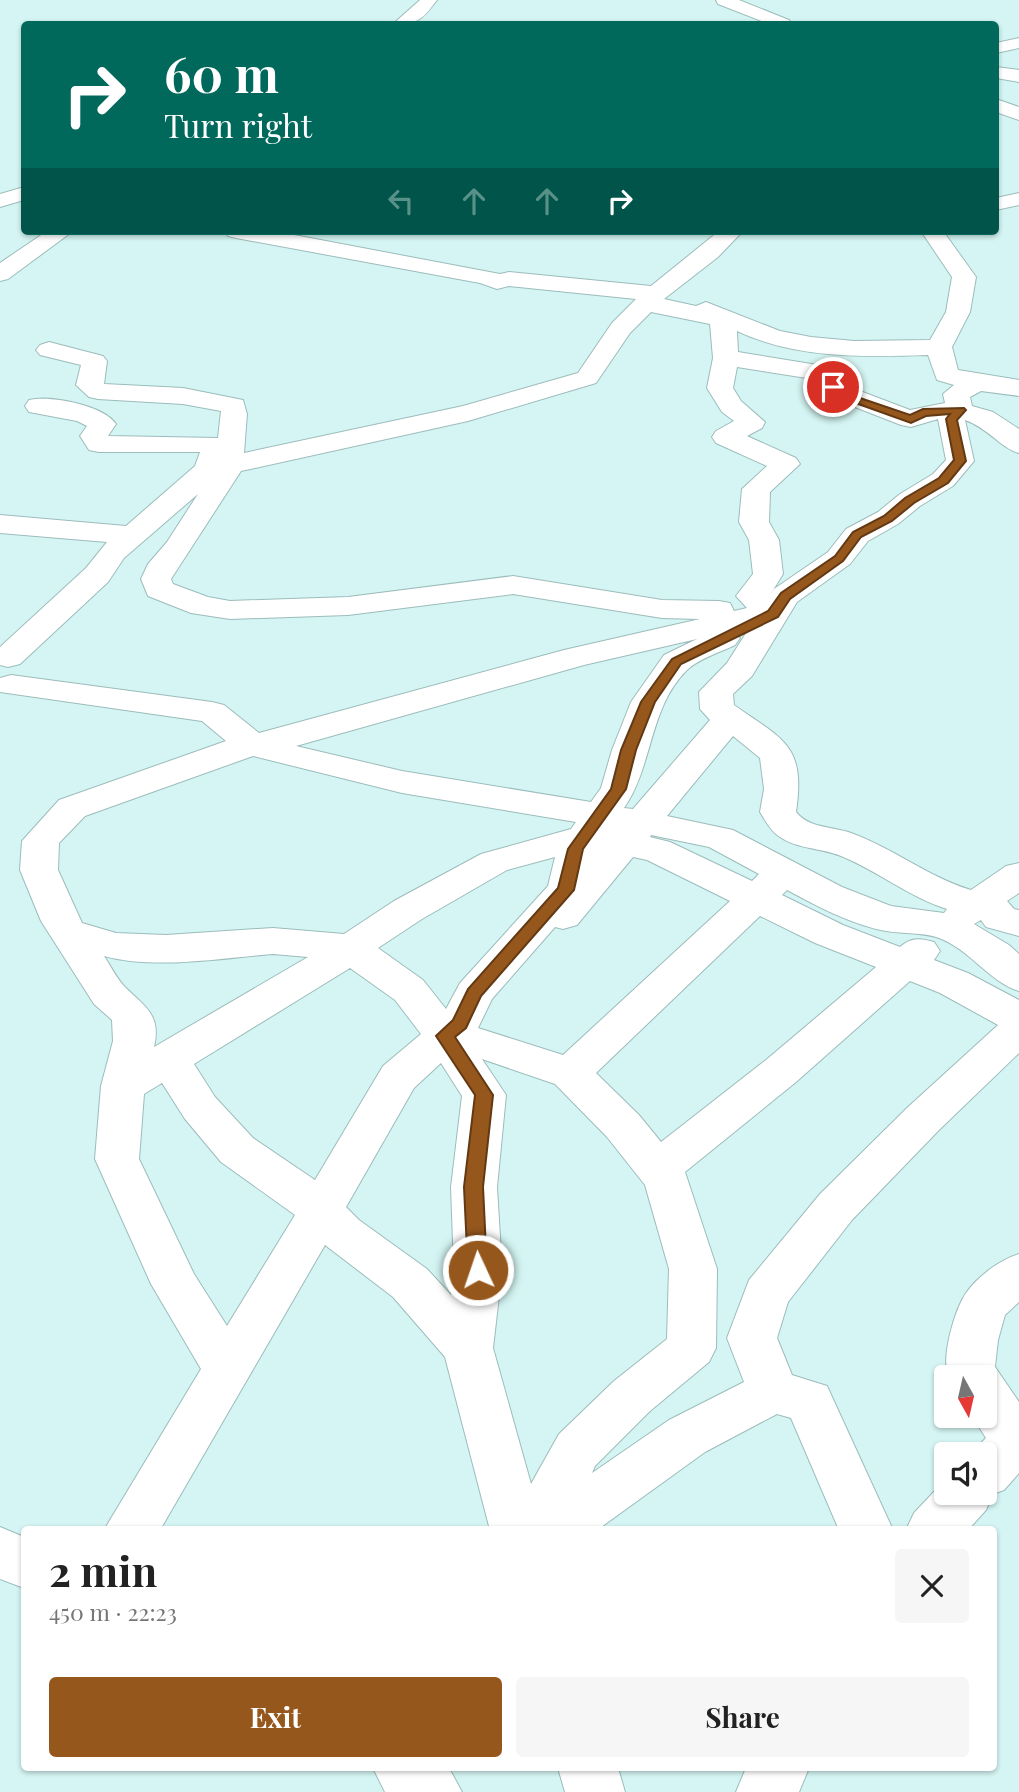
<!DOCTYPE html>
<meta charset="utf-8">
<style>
body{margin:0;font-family:"Playfair Display",serif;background:#f6f6f6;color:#222;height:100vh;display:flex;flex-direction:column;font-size:26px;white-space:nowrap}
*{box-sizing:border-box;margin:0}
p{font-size:23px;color:#767676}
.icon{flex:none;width:38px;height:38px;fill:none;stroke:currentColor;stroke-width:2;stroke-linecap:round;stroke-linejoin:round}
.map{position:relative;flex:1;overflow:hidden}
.panel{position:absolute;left:21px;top:1526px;width:976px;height:245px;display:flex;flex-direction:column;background:#fff;border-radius:7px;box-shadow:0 2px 5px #0004}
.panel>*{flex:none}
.guide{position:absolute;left:21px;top:21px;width:978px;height:214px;border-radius:7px;box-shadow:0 2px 5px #0004;background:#00695c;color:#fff;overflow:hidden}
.needle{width:46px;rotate:172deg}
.fabs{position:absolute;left:934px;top:1365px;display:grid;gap:14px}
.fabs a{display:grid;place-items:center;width:63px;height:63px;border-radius:7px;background:#fff;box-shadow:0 2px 5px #0004;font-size:35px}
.pin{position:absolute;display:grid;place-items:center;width:60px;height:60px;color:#fff;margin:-30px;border:4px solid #fff;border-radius:50%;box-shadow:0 2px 7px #0007}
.me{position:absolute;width:77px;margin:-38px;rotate:357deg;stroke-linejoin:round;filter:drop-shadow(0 0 5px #0008)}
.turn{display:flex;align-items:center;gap:24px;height:147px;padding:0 28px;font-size:32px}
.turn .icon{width:91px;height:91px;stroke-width:2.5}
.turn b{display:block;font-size:49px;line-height:60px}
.lanes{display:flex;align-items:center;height:66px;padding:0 28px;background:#0003;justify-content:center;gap:35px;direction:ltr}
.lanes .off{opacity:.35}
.round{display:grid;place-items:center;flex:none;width:74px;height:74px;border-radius:7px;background:#f6f6f6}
.overview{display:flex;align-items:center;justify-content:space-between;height:119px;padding:0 28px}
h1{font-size:42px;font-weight:700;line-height:52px}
.action{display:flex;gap:14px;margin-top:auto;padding:14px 28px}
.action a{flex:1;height:80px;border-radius:7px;background:#96571d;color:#fff;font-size:28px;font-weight:700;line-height:80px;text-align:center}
.action a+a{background:#f6f6f6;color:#222}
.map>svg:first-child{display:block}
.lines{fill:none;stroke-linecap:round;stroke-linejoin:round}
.minor-casing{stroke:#9cbcbb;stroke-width:2}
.minor{fill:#fff;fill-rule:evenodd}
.route{fill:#96571d;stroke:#623913;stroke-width:2}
</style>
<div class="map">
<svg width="1019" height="1792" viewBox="0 0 1019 1792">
<rect width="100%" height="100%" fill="#d4f5f3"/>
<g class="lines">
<g class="minor-casing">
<path id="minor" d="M 420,0 L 437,0 C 422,20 418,24 393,24 Z
M 716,0 L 739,0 L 789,20 L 792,24 L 769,24 L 718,4 Z
M 1019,38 L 1019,48 L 996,53 L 996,43 Z
M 996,67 L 1019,70 L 1019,82 L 996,78 Z
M 996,99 L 1019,107 L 1019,120 L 996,112 Z
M 24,187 L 24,200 L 0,207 L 0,194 Z
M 1019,193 L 1019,205 L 996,210 L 996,198 Z
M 47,231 L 73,231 L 8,279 L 0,281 L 0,263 Z
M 225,231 L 273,231 L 500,274 L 509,272 L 651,286 L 719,231 L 743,231 L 718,257 L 664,299 L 696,306 L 706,302 L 780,331 L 811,337 L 854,341 L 930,340 L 946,312 L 952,277 L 921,231 L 943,231 L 976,277 L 970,312 L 952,347 L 958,370 L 1019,380 L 1019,396 L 981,391 L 970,397 L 972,406 L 993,412 L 1019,429 L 1019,453 C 1002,449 988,428 965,420 L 974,461 L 953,486 L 920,506 L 898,524 L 868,541 L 850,564 L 797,602 L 752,676 L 733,694 L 734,705 C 783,740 806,744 796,812 C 810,829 832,826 851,833 C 893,848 928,877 971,890 L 1006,866 L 1019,863 L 1019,893 L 1007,901 L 1014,909 L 1019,910 L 1019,936 L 986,927 L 981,920 L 974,924 L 1009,945 L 1019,954 L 1019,991 C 991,983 969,949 939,938 C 923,932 903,934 886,931 C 852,925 817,906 787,890 L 782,895 L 843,925 L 900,947 C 911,937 921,938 934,942 L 940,951 L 934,960 L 968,973 L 1019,1000 L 1019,1053 L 939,1130 L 852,1220 L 788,1302 L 777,1338 L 792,1375 L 827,1386 L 893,1530 L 839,1530 L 791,1418 L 777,1414 L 705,1452 L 597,1530 L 490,1530 L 445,1357 L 393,1297 L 325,1245 L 160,1530 L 104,1530 L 201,1369 L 151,1284 L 95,1159 L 101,1086 L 113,1041 L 112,1020 L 94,1004 L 41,921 L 20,870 L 22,841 L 59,800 L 226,741 L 202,721 L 0,692 L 0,678 L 11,675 L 212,702 L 224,705 L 259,733 L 564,650 L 700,619 L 662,618 L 513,594 L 348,615 L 230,619 L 191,613 L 148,596 L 141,579 L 148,564 L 167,542 L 198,494 L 124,558 L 108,582 L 20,664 L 8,667 L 0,665 L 0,647 L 86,568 L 107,542 L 0,533 L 0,515 L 126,526 L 195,466 L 200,452 L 99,452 L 89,450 L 80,436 L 87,426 L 77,421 L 29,412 L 25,406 L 29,400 C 50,395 103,405 116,424 L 108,436 L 218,438 L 221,411 L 183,404 L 98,399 L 89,397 L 76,385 L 81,365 L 40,355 L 36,350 L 40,345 L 49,342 L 103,356 L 107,361 L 104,384 L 183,388 L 243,400 L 247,414 L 244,453 L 463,406 L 578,373 L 612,323 L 636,299 L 509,286 L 497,289 L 480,283 L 236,238 L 228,236 ZM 651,312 L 710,324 L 713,358 L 707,388 L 722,412 L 734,421 L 716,431 L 712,437 L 716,443 L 767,466 L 742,489 L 739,522 L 749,540 L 753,574 L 736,596 L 747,608 L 734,611 L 730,603 L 719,601 L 662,600 L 513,576 L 348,597 L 230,601 L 208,597 L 173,584 L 171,579 L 241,471 L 468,421 L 596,383 L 630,333 ZM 737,331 C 797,359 864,357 928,355 L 937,380 L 954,385 L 943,394 L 945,403 L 910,410 L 860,391 L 830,367 L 738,352 ZM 737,367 L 813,379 L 842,402 L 901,425 L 911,427 L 938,419 L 946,460 L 933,474 L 900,494 L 878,512 L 846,529 L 828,552 L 774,589 L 770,595 L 783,574 L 779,540 L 769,522 L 770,492 L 800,464 L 796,458 L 747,436 L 762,428 L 765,422 L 741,401 L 733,388 ZM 750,627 L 727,663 L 699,692 L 700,709 L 710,720 L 633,809 L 624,808 C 653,767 649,707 687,670 C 698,659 721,652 735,645 L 740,638 L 733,631 ZM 697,639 L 664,655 L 631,702 L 612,750 L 601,788 L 591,802 L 402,771 L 296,746 L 584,665 ZM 733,736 L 760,758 L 764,789 L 760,812 C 765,820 771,832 780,837 C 797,849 822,848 841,856 C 878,871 909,897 947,909 L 944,913 L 891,906 L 842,887 L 733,830 L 667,816 ZM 253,756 L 402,793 L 576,822 L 571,829 L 481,854 L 394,901 L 344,934 L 273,928 L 166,935 L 116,933 L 82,923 L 58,870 L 59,843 L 85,816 ZM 651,835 L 709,847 L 759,874 L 752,881 L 670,842 L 650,837 ZM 555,857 L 548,886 L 460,983 L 446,1009 L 423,980 L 378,948 L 422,919 L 507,870 ZM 633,857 L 647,860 L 730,901 L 563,1055 L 478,1028 L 492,999 L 555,927 L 563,929 L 577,925 ZM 760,916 L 815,943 L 876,967 L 766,1060 L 661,1142 L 639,1115 L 596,1073 ZM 273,954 L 308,957 L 154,1047 C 162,1013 143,1006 123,985 C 116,977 110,965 104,956 C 154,970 222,958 273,954 ZM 350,968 L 395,1000 L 421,1034 L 383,1066 L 315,1180 L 253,1138 L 215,1097 L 194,1064 ZM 910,981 L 940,993 L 998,1025 L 907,1108 L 820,1194 L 749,1280 L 727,1338 L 744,1382 L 669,1420 L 592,1473 L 595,1466 L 650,1411 L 709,1362 L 716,1348 L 717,1269 L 685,1172 L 796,1082 ZM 482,1059 L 555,1084 L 607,1137 L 645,1185 L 669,1269 L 667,1339 L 614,1381 L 559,1434 L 531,1484 L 493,1348 L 502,1270 L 497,1187 L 506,1095 ZM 441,1063 L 462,1096 L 451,1187 L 454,1270 L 451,1295 L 427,1269 L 359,1220 L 346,1207 L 414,1088 ZM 162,1083 L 185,1119 L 221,1162 L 295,1215 L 227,1326 L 194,1274 L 139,1159 L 144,1094 Z
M 1019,1254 L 1019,1302 L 1005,1315 L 998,1340 L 995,1367 L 1019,1402 L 1019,1473 L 1004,1490 L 993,1494 L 986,1510 L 968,1530 L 906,1530 L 914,1513 L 947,1478 L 947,1493 L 985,1493 L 985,1454 L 970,1454 L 986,1438 L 972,1416 L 985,1416 L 985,1377 L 949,1377 C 940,1359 955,1309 966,1293 C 978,1276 1000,1260 1019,1254 Z
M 0,1527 L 24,1537 L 24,1588 L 0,1579 Z
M 373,1768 L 449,1768 L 462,1792 L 385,1792 Z
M 558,1768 L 618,1768 L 625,1792 L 565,1792 Z
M 746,1768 L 809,1768 L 799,1792 L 736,1792 Z"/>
</g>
<use href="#minor" class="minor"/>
</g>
<path class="route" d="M 829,384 L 837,384 L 857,397 L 910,415 L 923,409 L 964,408 L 966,410 L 957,420 L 966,461 L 948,483 L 914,503 L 892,521 L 861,537 L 843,561 L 790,599 L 778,617 L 681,664 L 655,702 L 636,750 L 626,789 L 583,849 L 574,890 L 481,996 L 466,1028 L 455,1037 L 493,1095 L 483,1187 L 487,1270 L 485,1276 L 478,1278 L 471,1276 L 468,1270 L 464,1187 L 475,1095 L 436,1036 L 453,1020 L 468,989 L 558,888 L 568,849 L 611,789 L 621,750 L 641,702 L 672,659 L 768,611 L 781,593 L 835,556 L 853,532 L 884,516 L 905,498 L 939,478 L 954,460 L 946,419 L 950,414 L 926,416 L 911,423 L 850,401 L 829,389 Z"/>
</svg>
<div class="fabs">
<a><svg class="needle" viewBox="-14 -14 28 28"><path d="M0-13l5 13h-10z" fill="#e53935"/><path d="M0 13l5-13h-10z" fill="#767676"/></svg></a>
<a><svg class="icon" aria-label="sound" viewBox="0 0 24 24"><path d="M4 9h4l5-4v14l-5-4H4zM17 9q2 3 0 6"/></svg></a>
</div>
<div class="pin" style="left:833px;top:387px;background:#d93025"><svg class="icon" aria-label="arrive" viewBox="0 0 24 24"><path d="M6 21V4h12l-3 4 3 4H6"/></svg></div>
<svg class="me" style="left:478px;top:1270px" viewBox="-20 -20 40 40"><circle r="17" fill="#96571d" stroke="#fff" stroke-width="3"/><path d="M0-11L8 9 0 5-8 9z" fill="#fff"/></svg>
<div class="guide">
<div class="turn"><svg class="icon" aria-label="right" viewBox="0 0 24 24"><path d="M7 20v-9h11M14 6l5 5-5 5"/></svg><div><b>60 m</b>Turn right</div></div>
<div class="lanes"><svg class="icon off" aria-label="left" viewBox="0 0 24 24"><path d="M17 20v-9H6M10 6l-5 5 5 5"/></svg><svg class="icon off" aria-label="ahead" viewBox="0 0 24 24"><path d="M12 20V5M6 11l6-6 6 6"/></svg><svg class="icon off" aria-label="ahead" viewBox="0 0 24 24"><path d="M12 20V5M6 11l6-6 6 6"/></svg><svg class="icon" aria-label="right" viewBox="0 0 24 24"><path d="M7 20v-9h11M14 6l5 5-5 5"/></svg></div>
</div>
<section class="panel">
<div class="overview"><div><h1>2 min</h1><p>450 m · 22:23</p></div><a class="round"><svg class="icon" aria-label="close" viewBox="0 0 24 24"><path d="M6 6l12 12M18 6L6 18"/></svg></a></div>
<div class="action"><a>Exit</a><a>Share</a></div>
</section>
</div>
